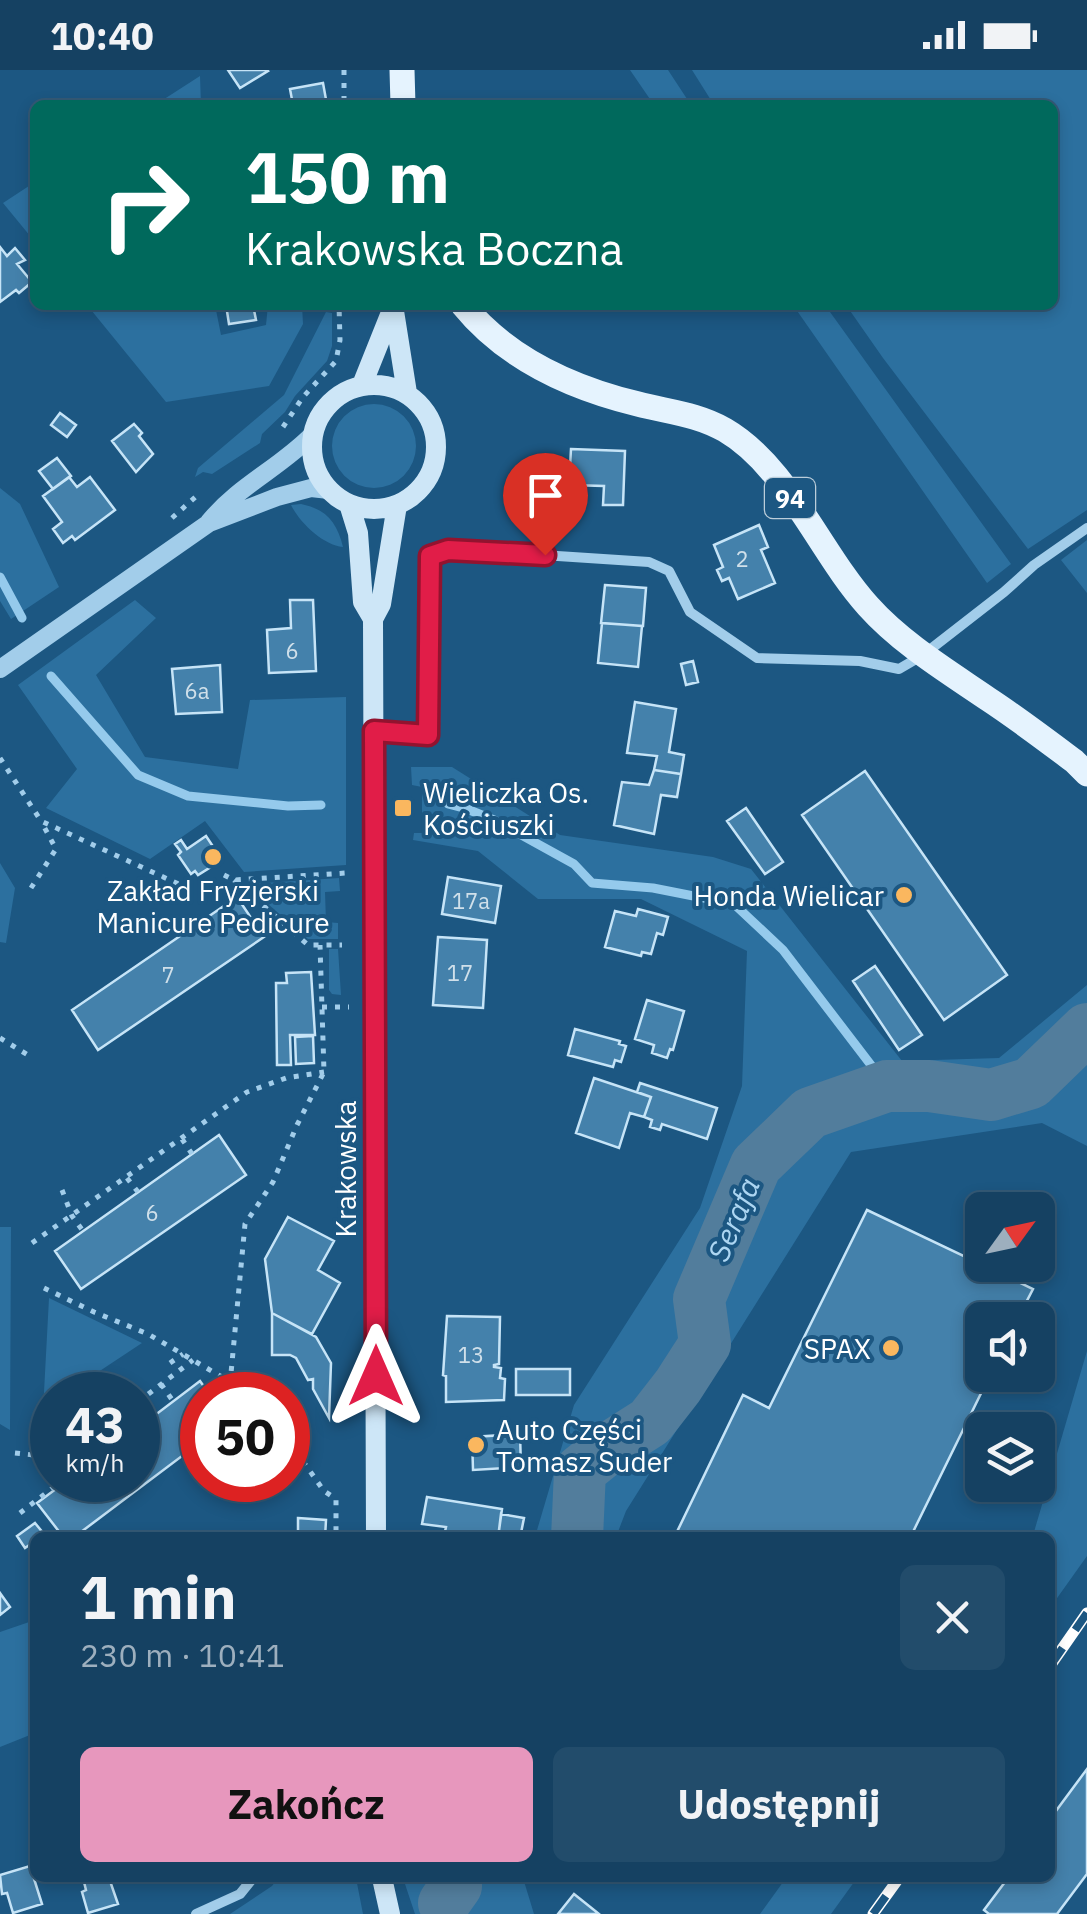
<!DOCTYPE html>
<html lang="pl">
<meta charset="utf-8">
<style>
body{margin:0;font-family:"IBM Plex Sans",sans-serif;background:#224c6b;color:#f1f3f6;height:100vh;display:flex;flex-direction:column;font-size:38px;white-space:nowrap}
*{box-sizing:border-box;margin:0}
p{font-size:32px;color:#9dafbe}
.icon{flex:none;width:55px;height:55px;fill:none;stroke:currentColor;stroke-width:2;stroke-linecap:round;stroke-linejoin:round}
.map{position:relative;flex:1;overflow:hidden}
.side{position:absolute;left:30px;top:1462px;width:1025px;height:350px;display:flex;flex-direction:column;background:#154162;border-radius:15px;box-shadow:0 5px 15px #0003,0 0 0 2px #345a77}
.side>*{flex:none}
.banner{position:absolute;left:30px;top:30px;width:1028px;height:210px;border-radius:15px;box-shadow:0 5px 15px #0003,0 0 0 2px #345a77;background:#00695c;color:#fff;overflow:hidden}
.needle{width:65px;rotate:57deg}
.fabs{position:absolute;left:965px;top:1122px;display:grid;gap:20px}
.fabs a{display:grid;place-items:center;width:90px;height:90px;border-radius:15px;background:#154162;box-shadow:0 5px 15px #0003,0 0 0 2px #345a77;font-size:50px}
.speed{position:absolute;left:30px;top:1302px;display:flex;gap:20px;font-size:50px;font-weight:700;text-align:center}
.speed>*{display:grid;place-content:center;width:130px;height:130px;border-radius:50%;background:#154162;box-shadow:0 5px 15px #0003,0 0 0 2px #345a77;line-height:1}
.speed small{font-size:25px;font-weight:400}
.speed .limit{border:15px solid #d22;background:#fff;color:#111}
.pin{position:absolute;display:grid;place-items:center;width:85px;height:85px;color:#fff;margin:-102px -42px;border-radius:50% 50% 50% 0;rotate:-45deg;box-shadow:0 0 10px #0007}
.pin .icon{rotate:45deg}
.me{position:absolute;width:110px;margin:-55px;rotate:0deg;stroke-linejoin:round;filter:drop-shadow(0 0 8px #0008)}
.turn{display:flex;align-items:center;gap:35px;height:210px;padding:0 50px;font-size:45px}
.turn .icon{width:130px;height:130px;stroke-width:2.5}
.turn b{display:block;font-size:70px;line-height:85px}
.round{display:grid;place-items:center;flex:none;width:105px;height:105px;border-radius:15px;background:#224c6b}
.headline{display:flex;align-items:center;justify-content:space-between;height:170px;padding:0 50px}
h1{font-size:60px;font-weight:700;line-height:75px}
.cta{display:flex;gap:20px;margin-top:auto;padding:20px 50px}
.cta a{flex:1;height:115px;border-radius:15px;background:#e797bd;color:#111;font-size:40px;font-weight:700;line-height:115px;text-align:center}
.cta a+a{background:#224c6b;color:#f1f3f6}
.status{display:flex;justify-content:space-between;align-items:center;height:70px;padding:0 50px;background:#154162;direction:ltr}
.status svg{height:28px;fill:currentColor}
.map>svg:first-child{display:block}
.green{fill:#2c709f}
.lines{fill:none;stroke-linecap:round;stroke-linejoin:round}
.stream{stroke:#95caec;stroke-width:9}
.river{stroke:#527d9c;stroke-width:52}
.building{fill:#4481ab;stroke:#c6e4f7;stroke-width:2.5}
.path{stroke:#a2cdea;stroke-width:5;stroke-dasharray:5 8;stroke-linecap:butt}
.minor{stroke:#a2cdea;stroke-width:10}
.tertiary{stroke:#a2cdea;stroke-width:18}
.secondary{stroke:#cde6f7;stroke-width:20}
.primary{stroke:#e5f3fe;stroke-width:25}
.rail-casing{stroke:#fff;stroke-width:11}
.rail{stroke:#1c5782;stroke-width:8;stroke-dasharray:22;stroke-linecap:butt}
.route-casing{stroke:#92132f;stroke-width:25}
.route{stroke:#e11d48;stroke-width:18}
.poi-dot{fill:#fab75f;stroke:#1c5782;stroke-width:4}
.labels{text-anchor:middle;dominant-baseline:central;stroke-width:8;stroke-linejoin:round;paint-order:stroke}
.number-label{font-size:22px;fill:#d0e0ea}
.shield{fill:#1c5782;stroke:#bbcdda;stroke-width:2.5}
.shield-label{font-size:25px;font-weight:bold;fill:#fff}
.poi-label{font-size:28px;fill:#fff;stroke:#1c5782;text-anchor:start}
.street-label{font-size:28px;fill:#fff;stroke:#1c5782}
.water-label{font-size:30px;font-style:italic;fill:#add6f2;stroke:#1c5782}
</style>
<div class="status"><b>10:40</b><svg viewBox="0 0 49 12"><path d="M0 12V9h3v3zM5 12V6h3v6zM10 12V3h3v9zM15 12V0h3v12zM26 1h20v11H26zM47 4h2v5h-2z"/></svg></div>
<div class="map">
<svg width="1087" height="1844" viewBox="0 0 1087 1844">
<rect width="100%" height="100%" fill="#1c5782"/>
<path class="green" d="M 630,0 L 668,0 L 691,35 L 654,35 Z
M 692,0 L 1087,0 L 1087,440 L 1028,479 L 883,288 L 846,235 L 1052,235 L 1052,35 L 714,35 Z
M 200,6 L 201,35 L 155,35 Z
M 35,112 L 35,172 L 3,133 Z
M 87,235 L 215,235 L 221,265 L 266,255 L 268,235 L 302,235 L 303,254 L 269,316 L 166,332 Z
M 793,235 L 825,235 L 1011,494 L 987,513 Z
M 326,242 L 332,243 L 332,276 L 327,291 L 295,326 L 285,342 L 262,364 L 260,373 L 212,404 L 203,402 L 195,407 L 198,398 L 284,325 Z
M332 376a42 42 0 1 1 84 0a42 42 0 1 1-84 0Z
M 0,418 L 20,434 L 59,517 L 11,549 L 0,531 Z
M 301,434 C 326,439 337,452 343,477 C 323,475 300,453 291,435 Z
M 1087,470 L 1087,523 L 1061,490 Z
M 135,530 L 156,548 L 96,605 L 145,687 L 238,699 L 250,630 L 346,627 L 346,795 L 244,802 L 205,751 L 150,789 L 46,738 L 77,699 L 18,615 Z
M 411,697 L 452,697 L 560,765 L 713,787 L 751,799 L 902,991 L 999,988 L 1087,915 L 1087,1076 L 1042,1053 L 851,1082 L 626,1441 L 616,1467 L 535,1467 L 574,1335 L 700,1138 L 742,1016 L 747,881 L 641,829 L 538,829 L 478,781 L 413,770 L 414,763 L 422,763 L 422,717 L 412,715 Z
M 0,793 L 15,818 L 6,873 L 0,872 Z
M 339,808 L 340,821 L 325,822 L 326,852 L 338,853 L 338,869 L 308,869 L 252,820 L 252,814 Z
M 329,879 L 338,879 L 341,925 L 332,924 L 329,920 Z
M 0,1157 L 11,1157 L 10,1360 L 0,1354 Z
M 49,1228 L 142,1273 L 68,1322 L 69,1325 L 52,1325 L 52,1353 L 43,1341 Z
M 1087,1281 L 1087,1486 L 1050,1538 L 1050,1468 L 1030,1467 L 1034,1462 Z
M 35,1550 L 35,1663 L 0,1677 L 0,1562 Z
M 278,1808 L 356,1808 L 363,1844 L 230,1844 L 272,1816 Z
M 403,1808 L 523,1808 L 534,1844 L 415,1844 Z
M 786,1808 L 857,1808 L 831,1844 L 760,1844 Z"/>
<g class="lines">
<path class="stream" d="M 0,507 L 22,548
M 51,606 L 138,705 L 188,726 L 288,736 L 321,735
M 448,734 L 467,739 L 494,750 L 574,794 L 592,813 L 653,818 L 734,834 L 783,880 L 887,1016"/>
<path class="river" d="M 577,1468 L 580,1401 L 606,1380 L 650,1352 L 678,1316 L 705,1274 L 699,1229 L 756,1095 L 810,1043 L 887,1016 L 929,1016 L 991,1025 L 1031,1013 L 1087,959
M 444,1833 L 456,1816 L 455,1808"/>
</g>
<path class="building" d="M 228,0 L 267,0 L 268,1 L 240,18 Z
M 323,13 L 327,35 L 293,35 L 290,19 Z
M 0,177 L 7,186 L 15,178 L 25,190 L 17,194 L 32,212 L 19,223 L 16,220 L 0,232 Z
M 226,235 L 253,235 L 256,250 L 229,254 Z
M 60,343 L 76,355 L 67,367 L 51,355 Z
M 134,354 L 142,363 L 139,366 L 153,384 L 136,402 L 112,371 Z
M 571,379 L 625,381 L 623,435 L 603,435 L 604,416 L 569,415 Z
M 57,388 L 71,406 L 53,419 L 39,401 Z
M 69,407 L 77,417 L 90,407 L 115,440 L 75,470 L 72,466 L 63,473 L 53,459 L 62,452 L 43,426 Z
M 759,455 L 768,477 L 761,480 L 775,513 L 738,529 L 729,508 L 722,511 L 717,500 L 723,497 L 714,475 Z
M 605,515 L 646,518 L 643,556 L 601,553 Z
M 290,530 L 313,530 L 316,601 L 269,603 L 267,560 L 291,558 Z
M 602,553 L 642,556 L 638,597 L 598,593 Z
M 693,591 L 698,612 L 686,615 L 681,594 Z
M 220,595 L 222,642 L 176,644 L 172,599 Z
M 635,632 L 676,639 L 669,682 L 684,685 L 681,704 L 654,700 L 657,686 L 627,683 Z
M 654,700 L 681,704 L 677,727 L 661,725 L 654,764 L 614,755 L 622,712 L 649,715 Z
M 865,701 L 1007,905 L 944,950 L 802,745 Z
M 746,738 L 783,792 L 765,804 L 727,751 Z
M 206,766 L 222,790 L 198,805 L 195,801 L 191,804 L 178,785 L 181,782 L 175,774 L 181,770 L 187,779 Z
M 448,807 L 501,816 L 495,853 L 442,844 Z
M 237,827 L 264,867 L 98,980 L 72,940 Z
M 638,839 L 668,847 L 663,865 L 657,863 L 651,884 L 642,882 L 641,886 L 605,877 L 615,841 L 636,846 Z
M 438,867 L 487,870 L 483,938 L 433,935 Z
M 875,896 L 922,965 L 899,980 L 853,911 Z
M 311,902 L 315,965 L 290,965 L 291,995 L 277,995 L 276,913 L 287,913 L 286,903 Z
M 647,930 L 684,941 L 673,980 L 670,979 L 667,988 L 652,983 L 654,975 L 635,969 Z
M 575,959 L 620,971 L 619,974 L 626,976 L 621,992 L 615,990 L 613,997 L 568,985 Z
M 313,966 L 314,993 L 296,994 L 295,967 Z
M 594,1008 L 651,1027 L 644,1047 L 630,1043 L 619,1078 L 576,1063 Z
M 640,1013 L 717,1038 L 707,1069 L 662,1054 L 660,1060 L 650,1057 L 652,1050 L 644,1047 L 651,1027 L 637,1022 Z
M 219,1065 L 246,1105 L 81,1219 L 55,1181 Z
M 867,1140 L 1033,1219 L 1017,1250 L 982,1250 L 982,1305 L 990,1305 L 910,1468 L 674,1468 L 743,1325 L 769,1338 Z
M 288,1147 L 334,1171 L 318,1200 L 340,1213 L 312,1264 L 272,1243 L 265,1189 Z
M 272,1243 L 316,1267 L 331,1293 L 329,1348 L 313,1319 L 313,1309 L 308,1310 L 296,1288 L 290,1285 L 272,1285 Z
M 447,1246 L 500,1247 L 499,1294 L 494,1295 L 494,1297 L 501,1298 L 500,1308 L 505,1309 L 504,1330 L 446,1332 L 446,1306 L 443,1305 Z
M 516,1299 L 570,1299 L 570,1325 L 516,1325 Z
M 200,1311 L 210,1325 L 202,1325 L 202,1371 L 73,1468 L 64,1468 L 37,1433 L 68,1410 L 138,1410 L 138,1358 Z
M 520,1364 L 521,1397 L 473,1400 L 472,1367 Z
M 427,1427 L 502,1439 L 498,1468 L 444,1466 L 446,1457 L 422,1454 Z
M 501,1444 L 524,1448 L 520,1468 L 498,1468 Z
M 298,1448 L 326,1450 L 325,1468 L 298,1467 Z
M 35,1453 L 44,1464 L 35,1468 L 35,1471 L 25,1478 L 17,1466 Z
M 0,1523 L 10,1537 L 0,1545 Z
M 1087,1699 L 1087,1804 L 1057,1844 L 989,1844 L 984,1840 L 1008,1808 L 1050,1808 L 1050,1749 Z
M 30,1796 L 42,1834 L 13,1843 L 7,1823 L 2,1824 L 0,1805 Z
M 83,1808 L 109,1808 L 118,1834 L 88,1843 L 82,1822 L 86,1820 Z
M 574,1824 L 599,1844 L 558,1844 Z"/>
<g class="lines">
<path class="path" d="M 344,0 L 344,35
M 283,357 L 303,327 L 336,291 L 340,270 L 339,235
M 172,448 L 201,422
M 0,688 L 41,751 L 196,822
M 224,805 L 234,810 L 346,803
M 234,810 L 308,875 L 342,875
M 31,818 L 56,779 L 42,753
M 322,937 L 349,937
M 0,968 L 28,985
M 182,1069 L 192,1084
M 127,1108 L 138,1122
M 62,1120 L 72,1146 L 83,1161
M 32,1173 L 247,1022 L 286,1008 L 324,1002
M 44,1218 L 94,1242 L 148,1264 L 222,1307 L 246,1325
M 170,1293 L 183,1284
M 161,1314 L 173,1331
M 230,1314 L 245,1154 L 273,1112 L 297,1055 L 324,1002 L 320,875
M 138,1332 L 193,1290
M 288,1370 L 324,1421 L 336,1429 L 336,1468
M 15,1383 L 43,1386 L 52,1394
M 20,1443 L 63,1410"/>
<path class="minor" d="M 373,661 L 429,665 L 430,486 L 449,479 L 649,492 L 669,501 L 690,542 L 757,588 L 860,591 L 899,599 L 923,585 L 1004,522 L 1034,495 L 1087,458
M 196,1844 L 240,1824 L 253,1808"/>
<path class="tertiary" d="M 209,452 C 239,415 280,398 313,364
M 0,599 L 209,453 L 277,427 L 311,418 L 329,420"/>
<path class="secondary" d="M 394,241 L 407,323
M312 377a62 62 0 1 1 124 0a62 62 0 1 1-124 0Z
M 362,315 L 394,235
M 349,434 L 358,463 L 363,532 L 373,549
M 376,1468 L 373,549 L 381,534 L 397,435
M 382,1808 L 390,1844"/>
<path class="primary" d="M 402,0 L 403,35
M 463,235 C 507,289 572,318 638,334 C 669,342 697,344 725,360 C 787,396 820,483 868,536 C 901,573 947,601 988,629 C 1017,648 1046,670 1074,691 L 1087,704"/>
<g class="rail-casing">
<path id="rail" d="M 1050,1596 L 1087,1543
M 873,1844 L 899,1808"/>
</g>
<use href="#rail" class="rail"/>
</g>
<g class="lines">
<g class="route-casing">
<path id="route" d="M 376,1306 L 374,661 L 428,665 L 430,486 L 448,480 L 545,485"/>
</g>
<use href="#route" class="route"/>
</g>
<g class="poi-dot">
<rect x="393" y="728" width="20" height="20" rx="5"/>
<circle cx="213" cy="787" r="10"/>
<circle cx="904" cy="825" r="10"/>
<circle cx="891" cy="1278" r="10"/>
<circle cx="476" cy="1375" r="10"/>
</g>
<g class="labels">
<g class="number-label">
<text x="742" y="488">2</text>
<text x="292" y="580">6</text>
<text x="197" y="620">6a</text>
<text x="471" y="830">17a</text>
<text x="460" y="902">17</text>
<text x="168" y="904">7</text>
<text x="152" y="1142">6</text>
<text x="471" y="1284">13</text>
</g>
<rect class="shield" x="765" y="408" width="50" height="40" rx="8"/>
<g class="shield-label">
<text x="790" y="428">94</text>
</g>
<g class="poi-label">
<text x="423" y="722">Wieliczka Os.<tspan x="423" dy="32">Kościuszki</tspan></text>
<text x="213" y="820" text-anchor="middle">Zakład Fryzjerski<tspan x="213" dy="32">Manicure Pedicure</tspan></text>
<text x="884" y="825" text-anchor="end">Honda Wielicar</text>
<text x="871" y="1278" text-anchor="end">SPAX</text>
<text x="496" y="1359">Auto Części<tspan x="496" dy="32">Tomasz Suder</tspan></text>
</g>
<g class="street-label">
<text transform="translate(345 1099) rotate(-90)">Krakowska</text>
</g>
<g class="water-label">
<text transform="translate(733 1149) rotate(-67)">Serafa</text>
</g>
</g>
</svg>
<div class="fabs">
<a><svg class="needle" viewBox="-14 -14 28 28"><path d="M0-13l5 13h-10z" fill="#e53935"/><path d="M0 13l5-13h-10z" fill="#9dafbe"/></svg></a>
<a><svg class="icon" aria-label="sound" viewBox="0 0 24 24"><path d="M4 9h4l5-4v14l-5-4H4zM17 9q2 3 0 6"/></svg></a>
<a><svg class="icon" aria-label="layers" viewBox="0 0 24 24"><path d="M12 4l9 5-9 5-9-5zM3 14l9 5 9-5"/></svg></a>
</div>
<div class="speed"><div>43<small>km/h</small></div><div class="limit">50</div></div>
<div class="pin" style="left:545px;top:485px;background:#d93025"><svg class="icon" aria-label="arrive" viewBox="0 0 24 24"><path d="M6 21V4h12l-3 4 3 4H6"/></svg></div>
<svg class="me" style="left:376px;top:1306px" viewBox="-20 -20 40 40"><path d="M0-17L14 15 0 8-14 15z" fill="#e11d48" stroke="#fff" stroke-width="4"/></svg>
<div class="banner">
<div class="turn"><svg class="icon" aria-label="right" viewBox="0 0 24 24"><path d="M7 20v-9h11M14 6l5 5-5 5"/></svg><div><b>150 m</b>Krakowska Boczna</div></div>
</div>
<section class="side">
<div class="headline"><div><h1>1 min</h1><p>230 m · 10:41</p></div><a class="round"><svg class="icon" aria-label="close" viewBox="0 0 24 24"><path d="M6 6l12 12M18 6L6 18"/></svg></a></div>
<div class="cta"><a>Zakończ</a><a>Udostępnij</a></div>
</section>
</div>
